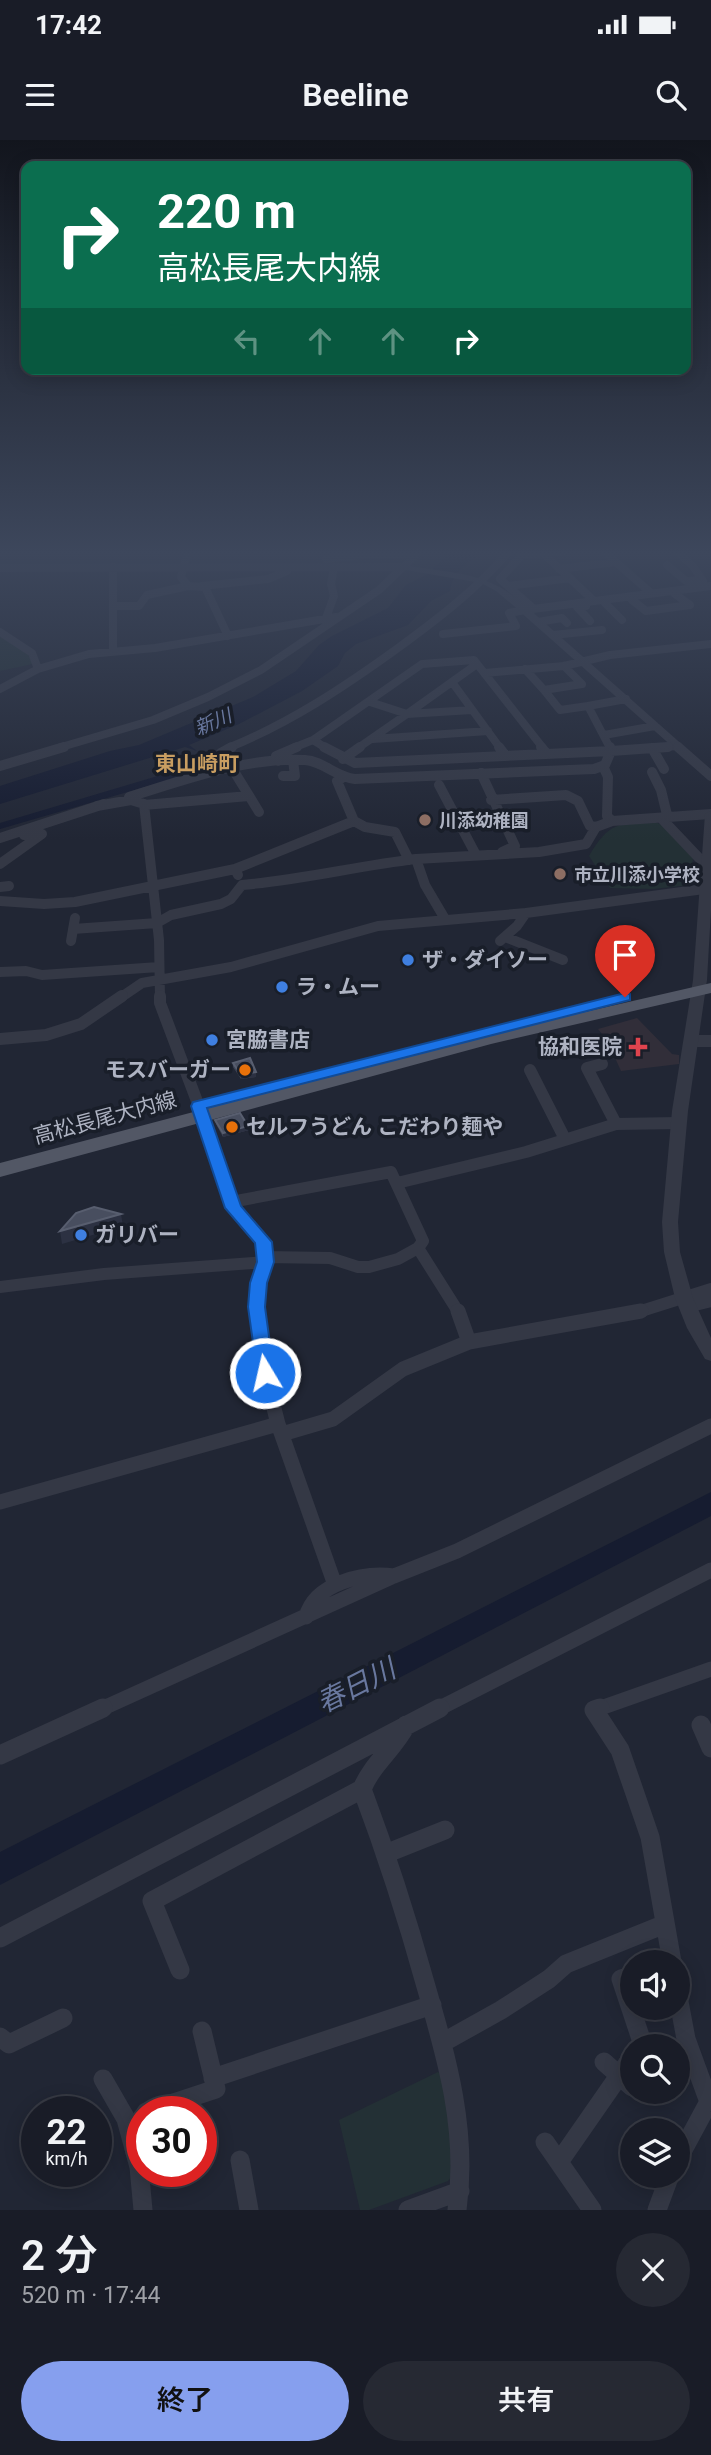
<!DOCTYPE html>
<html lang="ja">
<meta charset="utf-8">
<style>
body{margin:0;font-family:Roboto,"Noto Sans JP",sans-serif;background:#262933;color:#f1f3f6;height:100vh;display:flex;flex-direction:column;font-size:26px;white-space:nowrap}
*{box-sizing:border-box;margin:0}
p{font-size:23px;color:#9fa1a7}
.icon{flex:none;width:38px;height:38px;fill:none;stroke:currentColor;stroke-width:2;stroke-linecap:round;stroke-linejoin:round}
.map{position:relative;height:2070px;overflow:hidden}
.sheet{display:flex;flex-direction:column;background:#191c27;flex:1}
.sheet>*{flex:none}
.banner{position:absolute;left:21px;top:21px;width:670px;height:214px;border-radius:14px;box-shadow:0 4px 18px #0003,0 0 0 2px #373a44;background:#0b6e4f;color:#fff;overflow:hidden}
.fabs{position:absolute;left:620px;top:1810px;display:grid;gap:14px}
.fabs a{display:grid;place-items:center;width:70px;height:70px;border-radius:50%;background:#191c27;box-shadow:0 4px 18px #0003,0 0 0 2px #373a44;font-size:35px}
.speed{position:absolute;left:21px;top:1956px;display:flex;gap:14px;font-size:35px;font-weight:700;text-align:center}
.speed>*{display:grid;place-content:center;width:91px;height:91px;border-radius:50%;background:#191c27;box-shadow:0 4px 18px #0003,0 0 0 2px #373a44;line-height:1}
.speed small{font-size:18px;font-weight:400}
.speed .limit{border:10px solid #d22;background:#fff;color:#111}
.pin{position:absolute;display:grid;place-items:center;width:60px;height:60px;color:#fff;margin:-72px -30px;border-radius:50% 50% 50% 0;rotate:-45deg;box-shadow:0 0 7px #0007}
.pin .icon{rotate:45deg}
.me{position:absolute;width:77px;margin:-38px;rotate:351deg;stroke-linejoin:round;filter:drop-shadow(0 0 5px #0008)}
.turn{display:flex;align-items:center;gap:24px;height:147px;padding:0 21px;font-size:32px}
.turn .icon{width:91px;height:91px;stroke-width:2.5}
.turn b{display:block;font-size:49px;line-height:60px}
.lanes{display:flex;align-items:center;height:66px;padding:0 21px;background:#0003;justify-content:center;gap:35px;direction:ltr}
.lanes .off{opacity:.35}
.round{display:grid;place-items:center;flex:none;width:74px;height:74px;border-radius:37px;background:#262933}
.headline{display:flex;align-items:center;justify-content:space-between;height:119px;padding:0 21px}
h1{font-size:42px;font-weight:600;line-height:52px}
.action{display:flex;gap:14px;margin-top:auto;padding:14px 21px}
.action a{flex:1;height:80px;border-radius:42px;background:#869fee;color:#111;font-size:28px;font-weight:600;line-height:80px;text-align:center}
.action a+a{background:#262933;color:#f1f3f6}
.status{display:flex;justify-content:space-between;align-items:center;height:49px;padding:0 35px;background:#191c27;direction:ltr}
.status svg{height:19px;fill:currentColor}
header{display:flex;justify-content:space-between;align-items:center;height:91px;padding:0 21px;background:#191c27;font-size:32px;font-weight:600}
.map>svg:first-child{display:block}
.medical{fill:#312e39}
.green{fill:#233035}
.water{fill:#161c30}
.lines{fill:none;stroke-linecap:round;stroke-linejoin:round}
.river{fill:#161c30;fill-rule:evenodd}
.minor-far4{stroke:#343845;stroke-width:8}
.minor-far3{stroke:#343845;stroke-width:10}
.minor-far2{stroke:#343845;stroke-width:12}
.minor-far1{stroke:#343845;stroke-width:15}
.minor{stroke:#343845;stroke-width:19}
.tertiary{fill:#343845;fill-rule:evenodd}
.primary{fill:#525765;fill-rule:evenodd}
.wall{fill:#3c4253}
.shaded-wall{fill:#2c3142}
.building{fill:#484e5f;stroke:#585e6f;stroke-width:2}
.route{fill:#1a73e8;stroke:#114b97;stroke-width:2}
.education-dot{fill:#8d6e63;stroke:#191e29;stroke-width:2.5}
.shop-dot{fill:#3f7fe0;stroke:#191e29;stroke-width:2.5}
.health-dot{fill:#e0444e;stroke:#191e29;stroke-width:2.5}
.food-dot{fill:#e8710a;stroke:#191e29;stroke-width:2.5}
.labels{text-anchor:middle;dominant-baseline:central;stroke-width:7;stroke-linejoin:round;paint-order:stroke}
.far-poi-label{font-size:18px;font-weight:bold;fill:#aeb3c2;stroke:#191e29;text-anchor:start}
.far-water-label{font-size:19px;font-style:italic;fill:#69789f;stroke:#191e29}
.far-quarter-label{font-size:21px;font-weight:bold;fill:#c99e61;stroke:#191e29}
.poi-label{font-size:21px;font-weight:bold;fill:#aeb3c2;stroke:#191e29;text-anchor:start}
.street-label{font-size:21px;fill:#aeb3c2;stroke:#191e29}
.near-water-label{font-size:28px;font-style:italic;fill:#69789f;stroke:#191e29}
</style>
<div class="status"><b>17:42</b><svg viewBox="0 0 49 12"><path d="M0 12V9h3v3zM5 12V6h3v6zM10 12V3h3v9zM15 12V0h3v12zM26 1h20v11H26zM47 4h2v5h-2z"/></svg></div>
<header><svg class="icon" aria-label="menu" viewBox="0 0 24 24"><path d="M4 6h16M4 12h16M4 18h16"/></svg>Beeline<svg class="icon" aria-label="search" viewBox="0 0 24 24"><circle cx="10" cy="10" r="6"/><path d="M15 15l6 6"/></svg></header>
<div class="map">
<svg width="711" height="2070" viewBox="0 0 711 2070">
<rect width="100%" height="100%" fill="#212634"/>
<path class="medical" d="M 637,878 L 672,914 L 679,915 L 679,924 L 621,931 L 607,900 L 598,889 Z"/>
<path class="green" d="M 0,494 L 27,512 L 33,524 L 0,531 Z
M 656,682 L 665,687 L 693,718 L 690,745 L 653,749 L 610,748 L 589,716 C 610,681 617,684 656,682 Z
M 438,1932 L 444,1936 L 454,2034 L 448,2041 L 369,2070 L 360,2070 L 339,1980 Z"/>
<path class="water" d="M 451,410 L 485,410 C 470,421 452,432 450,451 L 431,461 L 408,485 L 356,504 L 345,513 L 338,526 L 302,551 L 239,584 L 189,605 L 197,611 L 185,607 L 0,664 L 0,646 L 110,611 L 139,605 L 253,557 L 296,531 L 319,505 L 332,496 L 388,468 L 406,445 L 428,434 Z
M 218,618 L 224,624 L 0,689 L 0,683 Z"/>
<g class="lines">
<path class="river" d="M 711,1352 L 711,1376 L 0,1745 L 0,1712 Z"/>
<path class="minor-far4" d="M 188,410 L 181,437 L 188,446 L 205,447 L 228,496
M 569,410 L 543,413 L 594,461
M 602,410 L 651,453
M 674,410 L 692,425 L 703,441
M 326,419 L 372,414 L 414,416
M 667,425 L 686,441 L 701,440
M 113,427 L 113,510
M 0,428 L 403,427 L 379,450 L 261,530 L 208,557 L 153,580 L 58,608
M 559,429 L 616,422
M 202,446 L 268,439 L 287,431
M 508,446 L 570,438
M 632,460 L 646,471 L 690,465 L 675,454
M 605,463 L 622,480
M 113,466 L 139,466 L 147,455 L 188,446
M 586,466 L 577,467 L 590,481
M 523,469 L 680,608
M 534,469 L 500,439 L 522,415 L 543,413
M 326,478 L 334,456 L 331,444 L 334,427
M 538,482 L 562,478 L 567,483
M 0,492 L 32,513 L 38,529
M 443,494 L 516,486 L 509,473 L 525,470 L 711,446
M 553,495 L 602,490
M 525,529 L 544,550 L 582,544 L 564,526
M 485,533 L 564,526 L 610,515 L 711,504
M 452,542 L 500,608
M 0,549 L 38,529 L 89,514 L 155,508 L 336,477
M 544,550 L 560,570 L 588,566 L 610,608
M 370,562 L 407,574 L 477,524
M 588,566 L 626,559
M 604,595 L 655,586
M 373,599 L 488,591
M 228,608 C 290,583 344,547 398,508 C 439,478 477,449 510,410
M 293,608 L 313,600
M 326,608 L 313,600 L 422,524 L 474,520 L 543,608
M 358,608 L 407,574 L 472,570
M 645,608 L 678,606"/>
<path class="minor-far3" d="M 232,607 L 221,613 L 236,627
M 324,607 L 355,623 L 611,611 L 610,607
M 499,607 L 505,615
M 541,607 L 547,614
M 678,607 L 711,636
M 652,608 L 664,629
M 343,619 L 360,607
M 278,621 L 276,616 L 297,607
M 0,626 L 64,607
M 603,626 L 608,637 L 607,676 L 612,681
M 232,628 L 259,672
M 652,632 L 661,650 L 668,679
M 481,633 L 515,706 L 502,712
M 283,636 L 295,636 L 293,620
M 439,645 L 475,713
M 129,657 C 185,640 245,617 305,620 C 323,621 336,637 355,639 L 594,629 L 605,625 L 611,611 L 668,607
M 491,660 L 566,655 L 578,661 L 590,686 L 596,687
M 144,665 L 249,656
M 97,666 L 131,660 L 144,664 L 159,800 L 160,858
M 662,679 L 699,718 L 707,722
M 354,681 L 365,687 L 395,692 L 409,720
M 0,698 L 104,664
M 416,719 L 539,712 L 586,704 L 596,687 L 612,681 L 711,674
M 0,724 L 42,694 L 24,695
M 238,735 L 235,729 L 354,681 L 337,641 L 342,638
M 0,747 L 9,746
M 0,761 L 44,764 L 75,762 L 235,729
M 73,789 L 157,783 L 171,775 L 221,764 L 231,759 L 242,745 C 301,740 357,726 416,719 L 425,745 L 445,779
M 505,797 L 563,820
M 71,801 L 75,778
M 500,801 L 517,786 L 526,773
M 0,832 L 26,831 L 42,835 L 159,827
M 120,858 L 142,843 L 231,827 L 378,786 L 526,773 L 704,749"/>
<path class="minor-far2" d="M 160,856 L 160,863 L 215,1009 L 231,1062 L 245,1083 L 263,1102 L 266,1122 L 258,1144 L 258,1173
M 0,899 L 46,895 L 81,884 L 122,856
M 690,901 L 711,901
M 602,924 L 587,928 L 616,984
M 530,930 L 565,999
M 397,1043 L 526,1012 L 616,984 L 679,983
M 231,1062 L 391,1032 L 423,1101 L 418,1108 L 459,1173
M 265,1117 L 330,1118 L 358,1127 L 369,1127 L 398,1119 L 418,1108
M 0,1147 L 104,1134 L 266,1122
M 687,1167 L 711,1161
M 635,1173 L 711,1149"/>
<path class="minor-far1" d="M 257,1171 L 265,1233 L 278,1284 L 335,1445
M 458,1171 L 469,1202
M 282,1294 L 333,1279 L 403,1229 L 469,1202 L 641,1171
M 0,1362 L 278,1284
M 306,1477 C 315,1443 363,1432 394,1436
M 99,1570 L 394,1436 L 457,1411 L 711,1286
M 436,1570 L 711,1430
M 595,1570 L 711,1529"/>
<path class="minor" d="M 600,1568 L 594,1570 L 620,1610 L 650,1697 L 672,1822
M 406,1585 C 394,1609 372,1624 362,1649 C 386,1713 407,1778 425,1843 C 447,1919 468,1990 457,2070
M 701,1585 L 711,1608
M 0,1615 L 103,1568
M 385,1714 L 445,1690
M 0,1798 L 440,1568
M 180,1830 L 152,1761 L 362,1649
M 632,1836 L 621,1839 L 642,1902 L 640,1906
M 677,1851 L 686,1899 L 709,1962
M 0,1897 L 9,1904 L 63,1878
M 442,1903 L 501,1870 L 549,1839 L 566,1824 L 665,1784
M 604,1922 L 632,1947
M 213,1938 L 432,1865
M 103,1939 L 126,1979 L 139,2027 L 143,2070
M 146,1972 L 216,1949 L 202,1891
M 545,2002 L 592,2070
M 240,2020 L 249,2070
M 677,2021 L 711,1958
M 559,2022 L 632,1917
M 408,2070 L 460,2051
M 657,2070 L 670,2035"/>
<path class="tertiary" d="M 417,410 L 426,410 L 410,426 C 457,434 492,432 528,469 L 520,471 L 496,451 L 481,443 L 400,429 L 400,425 Z
M 711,671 L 711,770 L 707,840 L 688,971 L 678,1082 L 680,1112 L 693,1158 L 711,1198 L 711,1221 L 705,1219 L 687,1188 L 675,1158 L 664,1112 L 662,1082 L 672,971 L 693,840 L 705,674 Z"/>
<path class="primary" d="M 711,843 L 711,853 L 491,904 L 0,1037 L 0,1023 L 489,894 Z"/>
</g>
<path class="wall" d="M 233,923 L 256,932 L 256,937 L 241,939 L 233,927 Z
M 215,980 L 248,986 L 249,990 L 223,997 L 216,984 Z"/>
<path class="shaded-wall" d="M 256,932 L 256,937 L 241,939 L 241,935 Z
M 248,986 L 249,990 L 223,997 L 223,993 Z
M 121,1074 L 123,1086 L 62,1104 L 60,1091 Z"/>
<path class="building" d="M 250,918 L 256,932 L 241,935 L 233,923 Z
M 240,973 L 248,986 L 223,993 L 215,980 Z
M 94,1067 L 121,1074 L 60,1091 L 76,1073 Z"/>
<linearGradient id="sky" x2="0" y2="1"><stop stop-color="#12151d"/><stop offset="0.59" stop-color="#3d475c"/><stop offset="1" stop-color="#3d475c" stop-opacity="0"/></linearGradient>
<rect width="711" height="700" fill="url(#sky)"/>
<path class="route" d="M 625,853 L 630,854 L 630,860 L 207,968 L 241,1066 L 272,1102 L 274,1122 L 267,1143 L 265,1167 L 274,1233 L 271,1238 L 258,1238 L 248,1167 L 250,1143 L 257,1122 L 255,1103 L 225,1068 L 191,966 L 193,962 Z"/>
<g class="education-dot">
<circle cx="425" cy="680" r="7"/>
<circle cx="560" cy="734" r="7"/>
</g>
<g class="shop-dot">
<circle cx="408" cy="820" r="7"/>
<circle cx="282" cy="847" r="7"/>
<circle cx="212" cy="900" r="7"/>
<circle cx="81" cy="1095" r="7"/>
</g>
<path class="health-dot" d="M634.5 896.5h7v7h7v7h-7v7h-7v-7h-7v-7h7z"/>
<g class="food-dot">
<circle cx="245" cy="930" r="7"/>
<circle cx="232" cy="987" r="7"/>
</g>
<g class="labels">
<g class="far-poi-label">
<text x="439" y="680">川添幼稚園</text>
<text x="574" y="734">市立川添小学校</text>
</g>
<g class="far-water-label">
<text transform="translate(213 582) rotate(-23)">新川</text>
</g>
<g class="far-quarter-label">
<text x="197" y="624">東山崎町</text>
</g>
<g class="poi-label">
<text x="422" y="820">ザ・ダイソー</text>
<text x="296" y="847">ラ・ムー</text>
<text x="226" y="900">宮脇書店</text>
<text x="622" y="907" text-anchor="end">協和医院</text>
<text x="231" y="930" text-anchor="end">モスバーガー</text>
<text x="246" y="987">セルフうどん こだわり麺や</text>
<text x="95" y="1095">ガリバー</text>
</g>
<g class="street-label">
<text transform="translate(105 978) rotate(-15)">高松長尾大内線</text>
</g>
<g class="near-water-label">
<text transform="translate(356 1546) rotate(-27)">春日川</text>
</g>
</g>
</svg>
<div class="fabs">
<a><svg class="icon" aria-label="sound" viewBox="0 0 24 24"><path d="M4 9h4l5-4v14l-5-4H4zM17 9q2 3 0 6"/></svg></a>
<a><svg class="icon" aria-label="search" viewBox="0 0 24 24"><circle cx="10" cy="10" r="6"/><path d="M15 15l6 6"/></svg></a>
<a><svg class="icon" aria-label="layers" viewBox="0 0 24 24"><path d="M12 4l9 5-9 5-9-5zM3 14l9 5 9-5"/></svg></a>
</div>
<div class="speed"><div>22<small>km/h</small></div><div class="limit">30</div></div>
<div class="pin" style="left:625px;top:857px;background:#d93025"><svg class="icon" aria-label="arrive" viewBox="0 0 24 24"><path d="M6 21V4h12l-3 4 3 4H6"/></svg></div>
<svg class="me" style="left:265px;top:1233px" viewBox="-20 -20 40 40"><circle r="17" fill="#1a73e8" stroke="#fff" stroke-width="3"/><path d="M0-11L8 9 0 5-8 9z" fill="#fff"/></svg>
<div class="banner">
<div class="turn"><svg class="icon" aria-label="right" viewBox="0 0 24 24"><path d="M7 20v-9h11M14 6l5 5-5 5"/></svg><div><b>220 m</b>高松長尾大内線</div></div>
<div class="lanes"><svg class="icon off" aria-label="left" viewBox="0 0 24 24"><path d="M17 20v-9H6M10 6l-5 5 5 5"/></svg><svg class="icon off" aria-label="ahead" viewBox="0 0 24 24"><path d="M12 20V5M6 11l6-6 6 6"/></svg><svg class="icon off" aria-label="ahead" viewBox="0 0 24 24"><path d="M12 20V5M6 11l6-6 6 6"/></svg><svg class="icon" aria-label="right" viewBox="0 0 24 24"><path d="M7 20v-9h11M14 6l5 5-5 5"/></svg></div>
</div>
</div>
<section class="sheet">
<div class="headline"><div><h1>2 分</h1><p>520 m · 17:44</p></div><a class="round"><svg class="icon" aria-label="close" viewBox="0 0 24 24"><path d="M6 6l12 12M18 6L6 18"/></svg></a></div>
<div class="action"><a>終了</a><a>共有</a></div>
</section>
